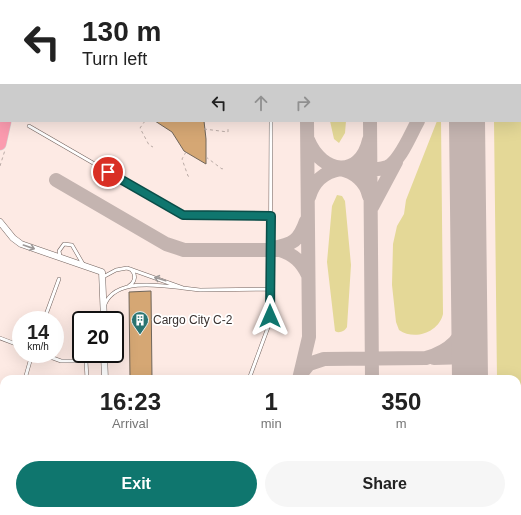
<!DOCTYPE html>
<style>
body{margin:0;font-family:Helvetica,sans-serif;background:#f6f6f6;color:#222;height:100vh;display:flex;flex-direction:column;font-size:15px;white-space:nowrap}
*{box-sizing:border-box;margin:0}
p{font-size:13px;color:#767676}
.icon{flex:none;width:22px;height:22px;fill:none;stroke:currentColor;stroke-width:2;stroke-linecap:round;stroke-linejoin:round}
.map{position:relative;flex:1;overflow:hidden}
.panel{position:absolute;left:0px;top:375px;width:521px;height:140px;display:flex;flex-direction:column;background:#fff;border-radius:12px 12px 0 0;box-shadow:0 4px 16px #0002}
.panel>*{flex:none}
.top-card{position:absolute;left:0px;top:0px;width:521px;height:122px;box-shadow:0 4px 16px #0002;background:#fff;color:#222;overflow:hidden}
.speed{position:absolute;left:12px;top:311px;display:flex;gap:8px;font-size:20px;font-weight:700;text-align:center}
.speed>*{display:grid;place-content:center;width:52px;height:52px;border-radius:50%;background:#fff;box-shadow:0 4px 16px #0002;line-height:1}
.speed small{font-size:10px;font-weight:400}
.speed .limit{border:2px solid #111;border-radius:6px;background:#fff;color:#111}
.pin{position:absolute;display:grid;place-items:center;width:34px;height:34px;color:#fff;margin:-17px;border:2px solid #fff;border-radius:50%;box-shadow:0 1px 4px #0007}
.me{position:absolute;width:44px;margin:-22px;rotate:0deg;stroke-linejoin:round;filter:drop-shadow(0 0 3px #0008)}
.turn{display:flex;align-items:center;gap:14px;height:84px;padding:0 16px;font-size:18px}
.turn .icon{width:52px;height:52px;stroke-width:2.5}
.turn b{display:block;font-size:28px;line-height:34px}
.lanes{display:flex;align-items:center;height:38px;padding:0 16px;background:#0003;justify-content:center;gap:20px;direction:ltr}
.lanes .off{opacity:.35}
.eta{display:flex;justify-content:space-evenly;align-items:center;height:68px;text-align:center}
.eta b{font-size:24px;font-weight:800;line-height:28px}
.action{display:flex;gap:8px;margin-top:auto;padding:8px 16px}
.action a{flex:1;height:46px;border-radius:24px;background:#0f766e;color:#fff;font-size:16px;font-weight:800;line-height:46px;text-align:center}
.action a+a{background:#f6f6f6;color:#222}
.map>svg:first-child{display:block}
.green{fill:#e4d897}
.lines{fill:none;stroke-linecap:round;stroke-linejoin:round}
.taxiway{stroke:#c4b4b0;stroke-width:14}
.runway{stroke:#c4b4b0;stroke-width:36}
.building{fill:#d5a774;stroke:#70665b}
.lane-casing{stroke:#73635e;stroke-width:4}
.street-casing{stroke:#73635e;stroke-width:7}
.secondary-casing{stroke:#73635e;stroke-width:10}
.highway-casing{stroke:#d3d2d1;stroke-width:13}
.path{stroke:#baaba6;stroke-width:1;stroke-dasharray:3 3;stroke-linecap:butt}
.lane{stroke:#fff;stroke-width:3}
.street{stroke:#fff;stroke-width:6}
.secondary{stroke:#fee1e7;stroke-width:9}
.highway{stroke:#fb9baf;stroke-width:12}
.oneway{stroke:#9c9897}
.route-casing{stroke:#0a4d48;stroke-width:10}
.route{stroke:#0f766e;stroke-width:7}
.labels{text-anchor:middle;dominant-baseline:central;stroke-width:3.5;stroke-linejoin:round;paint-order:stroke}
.poi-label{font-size:12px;fill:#39312f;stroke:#fff;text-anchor:start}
</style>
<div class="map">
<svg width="521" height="515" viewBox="0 0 521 515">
<rect width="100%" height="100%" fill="#fdeae4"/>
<path class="green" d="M 493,0 L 521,0 L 521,402 L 517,402 L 517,379 L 497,379 L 494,121 L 520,121 L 520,1 Z
M 330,121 L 346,121 L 345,133 L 339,143 L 334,139 Z
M 437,121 L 441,121 L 443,314 C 439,332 415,341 399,330 L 396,322 L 392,285 L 393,244 L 397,226 L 404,214 L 406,200 Z
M 337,195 L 342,196 L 345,201 L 351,265 L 347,327 C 345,331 339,334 335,331 L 327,262 L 332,206 Z
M 521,443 L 521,515 L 497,515 L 497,511 L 517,511 L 517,444 Z
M 392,511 L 444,511 L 444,515 L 392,515 Z"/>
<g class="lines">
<path class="taxiway" d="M 305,0 L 305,1
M 367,0 L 367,1
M 464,1 L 464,0
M 370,121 L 372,379
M 308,140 C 322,174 360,179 369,140
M 340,169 C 354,169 373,172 387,167 C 400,162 411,133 418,121
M 56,180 L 166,244 L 184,250 L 280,250 C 294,255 301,261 308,275
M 309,197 C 313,182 324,172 340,169 C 354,172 366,181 369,196
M 372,207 L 396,162
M 273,248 C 293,244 299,241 306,221
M 434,358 L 469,357
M 301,374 L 309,364 L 324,359 L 426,358 C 450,351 464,338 468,313
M 299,379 L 309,337 L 307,121
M 517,426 L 521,425
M 373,511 L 373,515
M 299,515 L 299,511"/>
<path class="runway" d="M 466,0 L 466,1
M 467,121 L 470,379"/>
</g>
<path class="building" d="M 155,121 L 204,121 L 206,139 L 206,164 L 184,151 L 172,132 Z
M 151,291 L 152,379 L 130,379 L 129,292 Z"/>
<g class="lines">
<g class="lane-casing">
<path id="lane" d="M 151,0 L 152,1
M 270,0 L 270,1
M 29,126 L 183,215 L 271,216
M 60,256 L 59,251 L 64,244 L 72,245 L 83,264
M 103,277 L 116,270 L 127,268 L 183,288 C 160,285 116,278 105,304
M 129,286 C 136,281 136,275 131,269
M 183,288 L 200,290 L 271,289
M 44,320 L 59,279
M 0,338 L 21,346
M 42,354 L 61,361 L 86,361 L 87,379
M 25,379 L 32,354
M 249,379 L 270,322 L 271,121
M 88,511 L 88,515
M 246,515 L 246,511"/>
</g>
<g class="street-casing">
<path id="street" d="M 0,222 L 13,238 L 21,244 L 102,272 L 104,320
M 104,354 L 105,379
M 106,511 L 106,515"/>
</g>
<g class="secondary-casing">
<path id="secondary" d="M 13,1 L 13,0"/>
</g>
<g class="highway-casing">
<path id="highway" d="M 0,144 L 5,122"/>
</g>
<path class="path" d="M 70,1 L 74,0
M 145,121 L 140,128 L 149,145 L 153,147
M 204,129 L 228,132 L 228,129
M 186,152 L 182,159 L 188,176 L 190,177
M 206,157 L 222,169 L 224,168
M 0,166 L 5,150"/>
<use href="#lane" class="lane"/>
<use href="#street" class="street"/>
<use href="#secondary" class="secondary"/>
<use href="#highway" class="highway"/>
</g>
<defs><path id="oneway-shaft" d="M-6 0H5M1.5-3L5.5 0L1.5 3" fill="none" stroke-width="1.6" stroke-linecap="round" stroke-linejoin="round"/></defs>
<g class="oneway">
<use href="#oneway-shaft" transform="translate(29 247) rotate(19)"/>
<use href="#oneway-shaft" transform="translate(160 279) rotate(-163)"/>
</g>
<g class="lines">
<g class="route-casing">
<path id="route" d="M 108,172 L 183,215 L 271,216 L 270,316"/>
</g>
<use href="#route" class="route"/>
</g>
<defs>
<g id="building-pin" transform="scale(0.9)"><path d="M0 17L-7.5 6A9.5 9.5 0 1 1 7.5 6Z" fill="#2a7471" stroke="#fff"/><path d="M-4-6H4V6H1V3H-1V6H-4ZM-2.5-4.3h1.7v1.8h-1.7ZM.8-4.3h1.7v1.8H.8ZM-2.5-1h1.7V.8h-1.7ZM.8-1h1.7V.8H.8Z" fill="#fff"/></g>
</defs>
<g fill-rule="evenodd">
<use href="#building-pin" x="140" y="320"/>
</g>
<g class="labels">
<g class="poi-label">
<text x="153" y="320">Cargo City C-2</text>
</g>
</g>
</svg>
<div class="speed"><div>14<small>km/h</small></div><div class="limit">20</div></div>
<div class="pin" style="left:108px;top:172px;background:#d93025"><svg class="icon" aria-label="arrive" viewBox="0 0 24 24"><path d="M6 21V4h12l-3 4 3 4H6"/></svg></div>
<svg class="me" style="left:270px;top:316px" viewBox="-20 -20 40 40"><path d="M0-17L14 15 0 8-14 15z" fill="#0f766e" stroke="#fff" stroke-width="4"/></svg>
<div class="top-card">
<div class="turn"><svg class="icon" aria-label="left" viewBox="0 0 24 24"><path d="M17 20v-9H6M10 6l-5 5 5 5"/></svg><div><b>130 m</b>Turn left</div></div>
<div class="lanes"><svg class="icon" aria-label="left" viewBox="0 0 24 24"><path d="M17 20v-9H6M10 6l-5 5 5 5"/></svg><svg class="icon off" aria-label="ahead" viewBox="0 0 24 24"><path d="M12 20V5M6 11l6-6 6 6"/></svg><svg class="icon off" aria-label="right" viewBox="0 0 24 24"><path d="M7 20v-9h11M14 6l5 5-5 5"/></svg></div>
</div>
<section class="panel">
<div class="eta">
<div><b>16:23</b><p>Arrival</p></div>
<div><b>1</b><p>min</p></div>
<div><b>350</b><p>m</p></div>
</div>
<div class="action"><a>Exit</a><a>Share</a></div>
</section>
</div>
